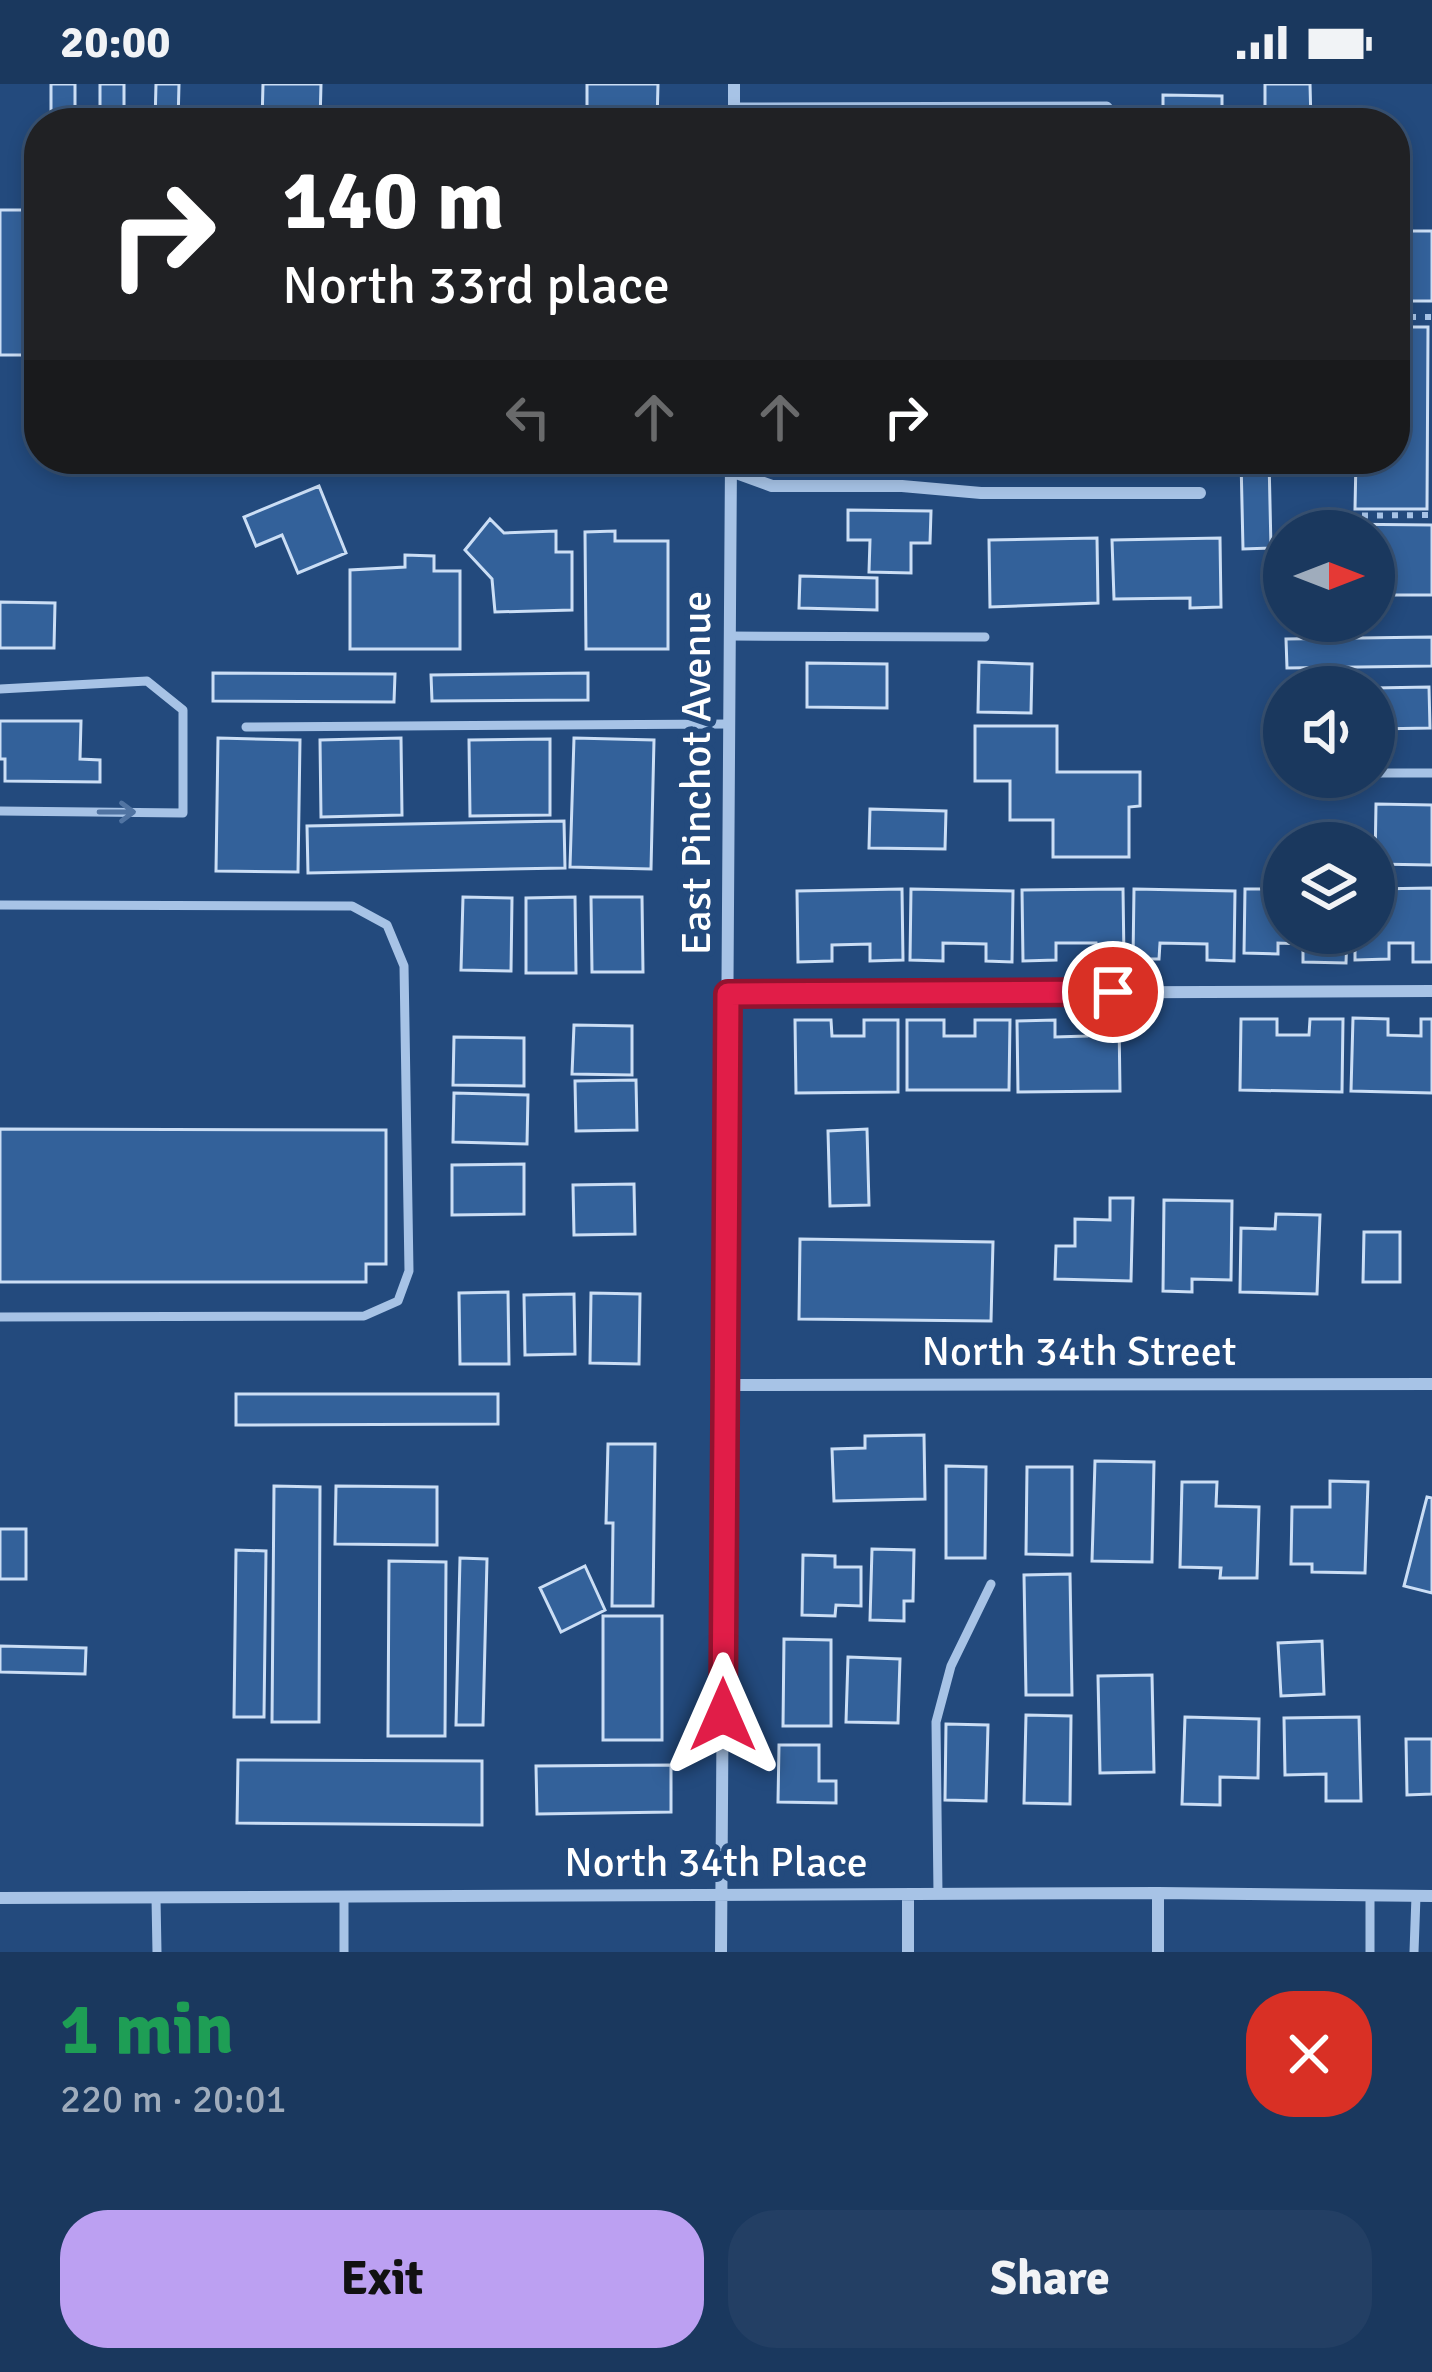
<!DOCTYPE html>
<meta charset="utf-8">
<style>
body{margin:0;font-family:Signika,sans-serif;background:#233f64;color:#f1f3f6;height:100vh;display:flex;flex-direction:column;font-size:45px;white-space:nowrap}
*{box-sizing:border-box;margin:0}
p{font-size:39px;color:#9facbc}
.icon{flex:none;width:66px;height:66px;fill:none;stroke:currentColor;stroke-width:2;stroke-linecap:round;stroke-linejoin:round}
.map{position:relative;height:1868px;overflow:hidden}
.panel{display:flex;flex-direction:column;background:#1a385e;flex:1}
.panel>*{flex:none}
.banner{position:absolute;left:24px;top:24px;width:1386px;height:366px;border-radius:48px;box-shadow:0 6px 18px #0003,0 0 0 3px #385273;background:#202124;color:#fff;overflow:hidden}
.needle{width:78px;rotate:90deg}
.controls{position:absolute;left:1263px;top:426px;display:grid;gap:24px}
.controls a{display:grid;place-items:center;width:132px;height:132px;border-radius:50%;background:#1a385e;box-shadow:0 6px 18px #0003,0 0 0 3px #385273;font-size:60px}
.pin{position:absolute;display:grid;place-items:center;width:102px;height:102px;color:#fff;margin:-51px;border:6px solid #fff;border-radius:50%;box-shadow:0 3px 12px #0007}
.me{position:absolute;width:132px;margin:-66px;rotate:0deg;stroke-linejoin:round;filter:drop-shadow(0 0 9px #0008)}
.turn{display:flex;align-items:center;gap:42px;height:252px;padding:0 60px;font-size:54px}
.turn .icon{width:156px;height:156px;stroke-width:2.5}
.turn b{display:block;font-size:84px;line-height:102px}
.lanes{display:flex;align-items:center;height:114px;padding:0 60px;background:#0003;justify-content:center;gap:60px;direction:ltr}
.lanes .off{opacity:.35}
.round{display:grid;place-items:center;flex:none;width:126px;height:126px;border-radius:48px;background:#233f64}
.overview{display:flex;align-items:center;justify-content:space-between;height:204px;padding:0 60px}
h1{font-size:72px;font-weight:700;line-height:90px;color:#1e9e55}
.button{display:flex;gap:24px;margin-top:auto;padding:24px 60px}
.button a{flex:1;height:138px;border-radius:48px;background:#bca0f2;color:#111;font-size:48px;font-weight:700;line-height:138px;text-align:center}
.button a+a{background:#233f64;color:#f1f3f6}
.status{display:flex;justify-content:space-between;align-items:center;height:84px;padding:0 60px;background:#1a385e;direction:ltr}
.status svg{height:33px;fill:currentColor}
.map>svg:first-child{display:block}
.building{fill:#33619a;stroke:#cbdef5;stroke-width:3}
.lines{fill:none;stroke-linecap:round;stroke-linejoin:round}
.path{stroke:#a7c3e6;stroke-width:6;stroke-dasharray:6 9;stroke-linecap:butt}
.lane{stroke:#a7c3e6;stroke-width:9}
.street{stroke:#a7c3e6;stroke-width:12}
.oneway{stroke:#5174a2}
.route-casing{stroke:#92132f;stroke-width:30}
.route{stroke:#e11d48;stroke-width:21}
.labels{text-anchor:middle;dominant-baseline:central;stroke-width:12;stroke-linejoin:round;paint-order:stroke}
.street-label{font-size:42px;fill:#fff;stroke:#234a7d}
</style>
<div class="status"><b>20:00</b><svg viewBox="0 0 49 12"><path d="M0 12V9h3v3zM5 12V6h3v6zM10 12V3h3v9zM15 12V0h3v12zM26 1h20v11H26zM47 4h2v5h-2z"/></svg></div>
<div class="map">
<svg width="1432" height="1868" viewBox="0 0 1432 1868">
<rect width="100%" height="100%" fill="#234a7d"/>
<path class="building" d="M 51,0 L 75,0 L 75,39 L 51,39 Z
M 100,0 L 124,0 L 124,39 L 100,39 Z
M 156,0 L 179,0 L 178,39 L 155,39 Z
M 263,0 L 321,0 L 320,39 L 262,39 Z
M 587,0 L 658,0 L 657,39 L 587,39 Z
M 1265,0 L 1310,0 L 1311,39 L 1265,39 Z
M 1163,11 L 1222,12 L 1222,39 L 1163,39 Z
M 0,126 L 28,126 L 27,271 L 0,271 Z
M 1395,147 L 1432,147 L 1432,217 L 1395,217 Z
M 1395,243 L 1428,243 L 1427,425 L 1355,425 L 1356,375 L 1395,375 Z
M 1241,375 L 1269,375 L 1271,464 L 1243,465 Z
M 319,402 L 346,469 L 298,489 L 282,451 L 256,462 L 244,433 Z
M 848,426 L 931,427 L 930,459 L 911,459 L 911,489 L 869,488 L 870,456 L 848,456 Z
M 490,435 L 504,449 L 556,447 L 556,468 L 572,468 L 572,526 L 495,528 L 492,495 L 465,466 Z
M 1331,440 L 1432,441 L 1432,511 L 1374,511 L 1374,447 L 1331,447 Z
M 615,447 L 615,457 L 668,457 L 668,565 L 586,565 L 585,448 Z
M 1097,454 L 1098,519 L 990,523 L 989,456 Z
M 1220,454 L 1221,523 L 1190,524 L 1190,514 L 1114,515 L 1112,456 Z
M 405,471 L 434,472 L 434,487 L 460,487 L 460,565 L 350,565 L 350,486 L 405,483 Z
M 800,492 L 877,494 L 877,526 L 799,524 Z
M 0,518 L 55,519 L 54,564 L 0,564 Z
M 1432,553 L 1432,582 L 1287,584 L 1286,555 Z
M 979,578 L 1032,580 L 1031,629 L 978,628 Z
M 807,579 L 887,580 L 887,624 L 807,623 Z
M 213,589 L 395,590 L 394,618 L 213,617 Z
M 588,589 L 588,616 L 432,617 L 431,591 Z
M 1429,603 L 1430,644 L 1374,645 L 1374,604 Z
M 0,637 L 81,637 L 80,675 L 100,676 L 100,698 L 5,697 L 5,675 L 0,675 Z
M 975,642 L 1057,642 L 1057,688 L 1140,688 L 1140,722 L 1129,723 L 1129,773 L 1053,773 L 1053,736 L 1010,736 L 1010,697 L 975,697 Z
M 218,654 L 300,656 L 298,788 L 216,787 Z
M 401,654 L 402,731 L 321,733 L 320,656 Z
M 574,654 L 654,656 L 651,785 L 570,783 Z
M 550,655 L 550,731 L 470,732 L 469,656 Z
M 1376,720 L 1432,721 L 1432,781 L 1375,780 Z
M 870,725 L 946,727 L 945,765 L 869,764 Z
M 564,737 L 565,784 L 308,789 L 307,742 Z
M 1432,804 L 1432,878 L 1413,878 L 1413,859 L 1389,859 L 1389,875 L 1355,876 L 1355,849 L 1374,849 L 1374,805 Z
M 902,805 L 903,876 L 870,877 L 870,860 L 832,861 L 832,877 L 798,878 L 797,807 Z
M 911,805 L 1013,807 L 1012,878 L 986,877 L 986,860 L 943,859 L 943,877 L 910,876 Z
M 1123,805 L 1124,875 L 1097,876 L 1096,859 L 1056,859 L 1056,876 L 1023,877 L 1022,806 Z
M 1134,805 L 1235,807 L 1234,877 L 1207,876 L 1207,860 L 1160,859 L 1159,875 L 1133,875 Z
M 1245,805 L 1284,805 L 1284,849 L 1347,849 L 1346,879 L 1303,878 L 1303,860 L 1278,859 L 1278,870 L 1244,869 Z
M 463,813 L 512,814 L 511,887 L 461,886 Z
M 575,813 L 576,889 L 526,889 L 526,814 Z
M 591,813 L 642,813 L 643,888 L 592,888 Z
M 1353,934 L 1388,935 L 1388,951 L 1421,952 L 1421,935 L 1432,935 L 1432,1009 L 1351,1007 Z
M 1119,935 L 1120,1007 L 1018,1008 L 1017,937 L 1055,936 L 1055,953 L 1087,952 L 1087,936 Z
M 1241,935 L 1277,935 L 1277,951 L 1309,951 L 1310,935 L 1343,935 L 1342,1008 L 1240,1006 Z
M 795,936 L 831,936 L 832,952 L 864,952 L 864,936 L 898,936 L 898,1008 L 796,1009 Z
M 907,936 L 944,936 L 944,952 L 975,952 L 975,936 L 1010,936 L 1009,1006 L 907,1006 Z
M 574,941 L 632,942 L 632,991 L 572,990 Z
M 454,953 L 524,954 L 524,1002 L 453,1001 Z
M 636,996 L 637,1046 L 576,1047 L 575,997 Z
M 454,1009 L 528,1011 L 527,1060 L 453,1058 Z
M 0,1045 L 386,1046 L 386,1180 L 366,1180 L 366,1198 L 0,1198 Z
M 867,1045 L 869,1121 L 830,1122 L 828,1047 Z
M 524,1080 L 524,1130 L 452,1131 L 452,1081 Z
M 634,1100 L 635,1150 L 574,1151 L 573,1101 Z
M 1110,1114 L 1133,1114 L 1131,1197 L 1055,1195 L 1056,1162 L 1075,1162 L 1075,1135 L 1110,1136 Z
M 1164,1116 L 1232,1117 L 1231,1196 L 1192,1195 L 1192,1208 L 1163,1207 Z
M 1276,1130 L 1320,1131 L 1317,1210 L 1240,1208 L 1241,1144 L 1275,1145 Z
M 1364,1148 L 1400,1148 L 1400,1198 L 1363,1198 Z
M 800,1155 L 993,1158 L 991,1237 L 799,1235 Z
M 508,1208 L 509,1280 L 460,1280 L 459,1209 Z
M 591,1209 L 640,1210 L 639,1280 L 590,1279 Z
M 574,1210 L 575,1270 L 525,1271 L 524,1211 Z
M 236,1310 L 498,1310 L 498,1340 L 236,1341 Z
M 924,1351 L 925,1415 L 834,1417 L 832,1365 L 865,1364 L 865,1352 Z
M 608,1360 L 655,1360 L 653,1522 L 612,1522 L 613,1439 L 606,1439 Z
M 1095,1377 L 1154,1378 L 1152,1478 L 1092,1477 Z
M 946,1382 L 986,1383 L 985,1474 L 946,1474 Z
M 1027,1383 L 1072,1383 L 1072,1471 L 1026,1470 Z
M 1330,1397 L 1368,1398 L 1365,1489 L 1312,1488 L 1312,1480 L 1291,1480 L 1292,1423 L 1330,1423 Z
M 1182,1398 L 1217,1398 L 1216,1422 L 1259,1423 L 1257,1494 L 1220,1494 L 1221,1484 L 1180,1483 Z
M 274,1402 L 320,1403 L 319,1638 L 272,1638 Z
M 336,1402 L 437,1403 L 437,1461 L 335,1460 Z
M 1427,1413 L 1432,1414 L 1432,1509 L 1404,1502 Z
M 0,1445 L 26,1445 L 26,1495 L 0,1495 Z
M 872,1465 L 914,1466 L 913,1517 L 904,1517 L 904,1537 L 870,1536 Z
M 236,1466 L 266,1467 L 264,1633 L 234,1633 Z
M 803,1471 L 835,1472 L 835,1483 L 861,1483 L 861,1522 L 836,1521 L 835,1532 L 802,1531 Z
M 460,1474 L 487,1475 L 483,1641 L 456,1641 Z
M 389,1477 L 446,1478 L 445,1652 L 388,1652 Z
M 585,1482 L 605,1526 L 561,1548 L 540,1504 Z
M 1070,1490 L 1072,1611 L 1026,1611 L 1024,1491 Z
M 603,1532 L 662,1532 L 662,1656 L 603,1656 Z
M 784,1555 L 831,1556 L 831,1642 L 783,1642 Z
M 1322,1557 L 1324,1610 L 1281,1612 L 1278,1559 Z
M 0,1562 L 86,1564 L 85,1590 L 0,1588 Z
M 848,1573 L 900,1575 L 898,1639 L 846,1638 Z
M 1152,1591 L 1154,1688 L 1100,1689 L 1098,1592 Z
M 1026,1631 L 1071,1632 L 1070,1720 L 1024,1719 Z
M 1185,1633 L 1259,1635 L 1258,1694 L 1220,1693 L 1220,1721 L 1182,1720 Z
M 1359,1633 L 1361,1717 L 1326,1717 L 1326,1690 L 1285,1691 L 1284,1634 Z
M 946,1640 L 988,1641 L 986,1717 L 945,1716 Z
M 1406,1655 L 1432,1655 L 1432,1710 L 1407,1711 Z
M 779,1661 L 819,1661 L 819,1697 L 836,1697 L 836,1719 L 778,1718 Z
M 238,1676 L 482,1677 L 482,1741 L 237,1739 Z
M 671,1681 L 671,1728 L 537,1730 L 536,1682 Z"/>
<g class="lines">
<path class="path" d="M 1395,233 L 1432,233
M 1317,432 L 1432,431"/>
<path class="lane" d="M 734,23 L 1107,22 L 1122,39
M 730,552 L 985,553
M 0,605 L 147,597 L 183,626 L 183,729 L 0,727
M 246,643 L 729,640
M 1374,689 L 1432,689
M 0,821 L 352,822 L 387,841 L 404,882 L 409,1187 L 398,1217 L 364,1232 L 0,1233
M 938,1810 L 936,1638 L 951,1582 L 991,1500
M 156,1814 L 157,1868
M 344,1868 L 344,1813
M 1370,1868 L 1370,1811
M 1414,1868 L 1416,1812"/>
<path class="street" d="M 734,39 L 734,0
M 418,386 L 666,384 L 731,387 L 772,402 L 902,402 L 981,409 L 1200,409
M 728,910 L 1432,907
M 725,1301 L 1432,1300
M 908,1810 L 908,1868
M 0,1814 L 1158,1809 L 1432,1812
M 721,1868 L 731,375
M 1158,1868 L 1158,1809"/>
</g>
<defs><path id="oneway-shaft" d="M-6 0H5M1.5-3L5.5 0L1.5 3" fill="none" stroke-width="1.6" stroke-linecap="round" stroke-linejoin="round" transform="scale(3)"/></defs>
<use class="oneway" href="#oneway-shaft" transform="translate(117 728)"/>
<g class="lines">
<g class="route-casing">
<path id="route" d="M 723,1631 L 728,910 L 1113,908"/>
</g>
<use href="#route" class="route"/>
</g>
<g class="labels">
<g class="street-label">
<text transform="translate(696 689) rotate(-90)">East Pinchot Avenue</text>
<text x="1079" y="1267">North 34th Street</text>
<text x="716" y="1778">North 34th Place</text>
</g>
</g>
</svg>
<div class="controls">
<a><svg class="needle" viewBox="-14 -14 28 28"><path d="M0-13l5 13h-10z" fill="#e53935"/><path d="M0 13l5-13h-10z" fill="#9facbc"/></svg></a>
<a><svg class="icon" aria-label="sound" viewBox="0 0 24 24"><path d="M4 9h4l5-4v14l-5-4H4zM17 9q2 3 0 6"/></svg></a>
<a><svg class="icon" aria-label="layers" viewBox="0 0 24 24"><path d="M12 4l9 5-9 5-9-5zM3 14l9 5 9-5"/></svg></a>
</div>
<div class="pin" style="left:1113px;top:908px;background:#d93025"><svg class="icon" aria-label="arrive" viewBox="0 0 24 24"><path d="M6 21V4h12l-3 4 3 4H6"/></svg></div>
<svg class="me" style="left:723px;top:1631px" viewBox="-20 -20 40 40"><path d="M0-17L14 15 0 8-14 15z" fill="#e11d48" stroke="#fff" stroke-width="4"/></svg>
<div class="banner">
<div class="turn"><svg class="icon" aria-label="right" viewBox="0 0 24 24"><path d="M7 20v-9h11M14 6l5 5-5 5"/></svg><div><b>140 m</b>North 33rd place</div></div>
<div class="lanes"><svg class="icon off" aria-label="left" viewBox="0 0 24 24"><path d="M17 20v-9H6M10 6l-5 5 5 5"/></svg><svg class="icon off" aria-label="ahead" viewBox="0 0 24 24"><path d="M12 20V5M6 11l6-6 6 6"/></svg><svg class="icon off" aria-label="ahead" viewBox="0 0 24 24"><path d="M12 20V5M6 11l6-6 6 6"/></svg><svg class="icon" aria-label="right" viewBox="0 0 24 24"><path d="M7 20v-9h11M14 6l5 5-5 5"/></svg></div>
</div>
</div>
<section class="panel">
<div class="overview"><div><h1>1 min</h1><p>220 m · 20:01</p></div><a class="round" style="background:#d93025;color:#fff"><svg class="icon" aria-label="close" viewBox="0 0 24 24"><path d="M6 6l12 12M18 6L6 18"/></svg></a></div>
<div class="button"><a>Exit</a><a>Share</a></div>
</section>
